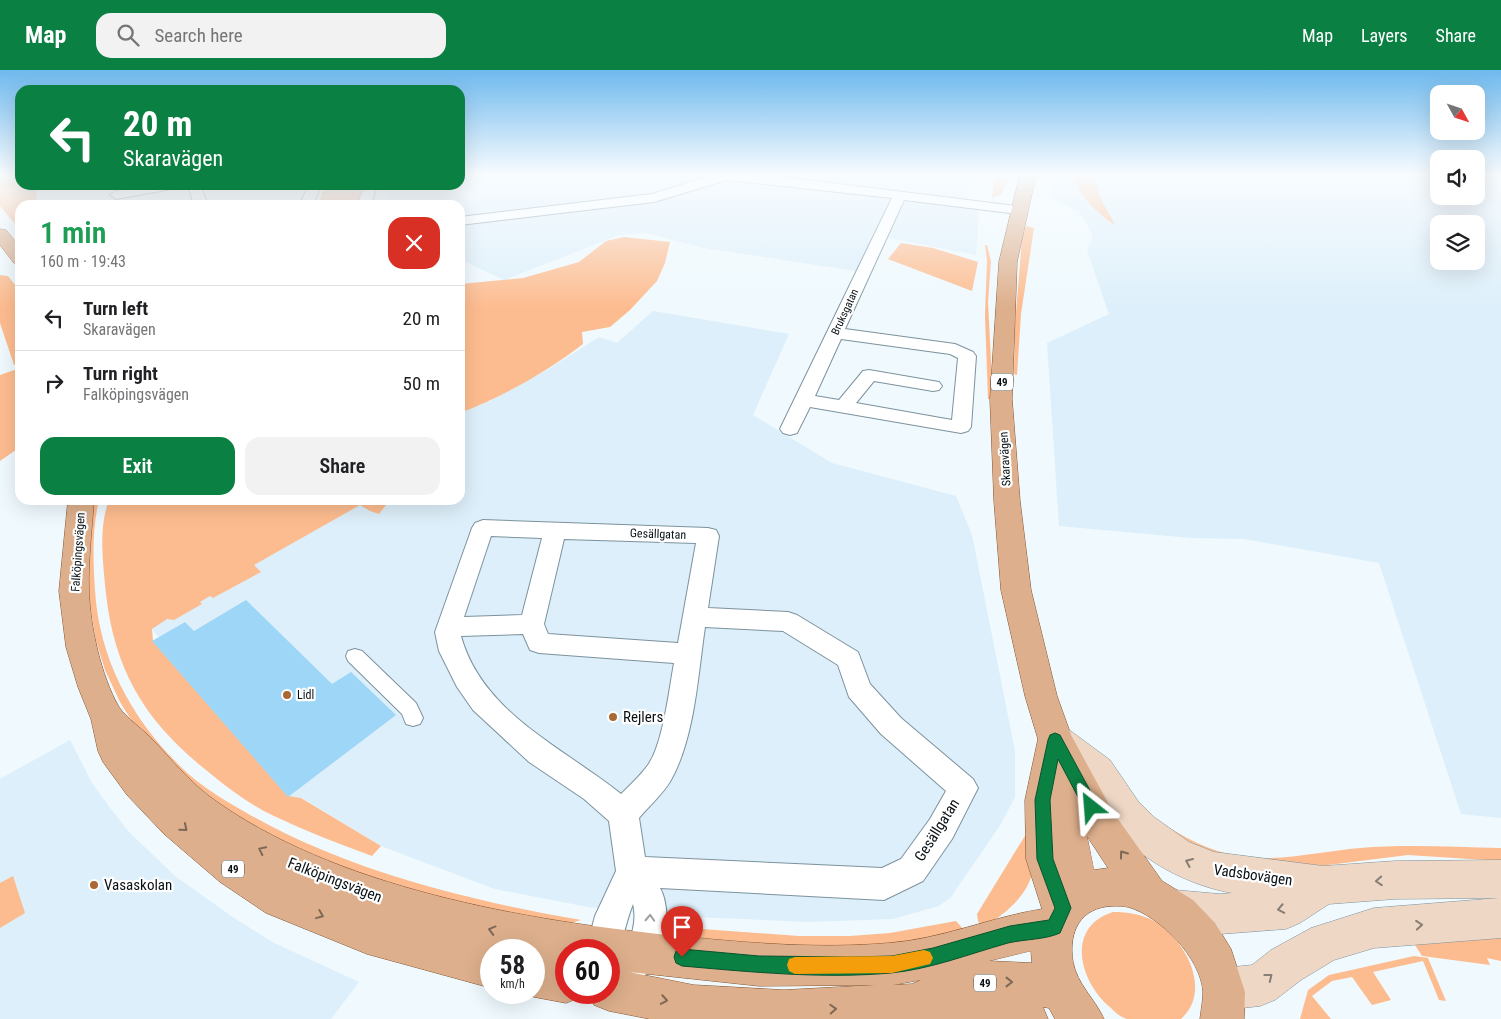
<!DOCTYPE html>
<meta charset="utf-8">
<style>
body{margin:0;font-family:"Roboto Condensed",sans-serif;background:#f2f2f2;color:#202124;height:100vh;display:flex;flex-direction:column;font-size:19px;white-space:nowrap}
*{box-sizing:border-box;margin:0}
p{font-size:16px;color:#757577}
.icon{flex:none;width:28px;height:28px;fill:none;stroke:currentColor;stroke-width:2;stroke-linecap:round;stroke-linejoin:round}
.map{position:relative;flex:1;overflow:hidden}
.panel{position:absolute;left:15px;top:130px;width:450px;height:305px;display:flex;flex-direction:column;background:#fff;border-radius:15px;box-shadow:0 5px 20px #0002}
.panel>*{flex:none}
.guide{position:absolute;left:15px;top:15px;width:450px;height:105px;border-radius:15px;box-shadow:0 5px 20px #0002;background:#0b8043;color:#fff;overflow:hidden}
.needle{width:32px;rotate:130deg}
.buttons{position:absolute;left:1430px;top:15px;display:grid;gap:10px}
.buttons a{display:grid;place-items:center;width:55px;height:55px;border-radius:10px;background:#fff;box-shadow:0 5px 20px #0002;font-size:25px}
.speed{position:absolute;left:480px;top:869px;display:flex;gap:10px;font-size:25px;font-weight:700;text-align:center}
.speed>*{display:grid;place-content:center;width:65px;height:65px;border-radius:50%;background:#fff;box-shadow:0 5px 20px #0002;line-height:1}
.speed small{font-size:12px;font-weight:400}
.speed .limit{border:8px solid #d22;background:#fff;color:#111}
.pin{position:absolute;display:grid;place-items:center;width:42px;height:42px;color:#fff;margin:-51px -21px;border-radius:50% 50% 50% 0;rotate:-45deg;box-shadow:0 0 5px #0007}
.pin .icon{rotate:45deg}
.me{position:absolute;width:55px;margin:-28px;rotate:332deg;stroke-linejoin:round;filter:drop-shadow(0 0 4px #0008)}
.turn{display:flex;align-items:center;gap:18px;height:105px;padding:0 25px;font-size:22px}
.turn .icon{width:65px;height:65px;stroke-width:2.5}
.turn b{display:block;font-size:35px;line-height:42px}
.round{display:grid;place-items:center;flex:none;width:52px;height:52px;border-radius:15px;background:#f2f2f2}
.headline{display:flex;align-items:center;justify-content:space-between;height:85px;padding:0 25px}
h1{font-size:30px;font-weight:600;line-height:38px;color:#1e9e55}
.action{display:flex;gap:10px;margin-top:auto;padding:10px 25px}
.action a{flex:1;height:58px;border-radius:15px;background:#0b8043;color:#fff;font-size:20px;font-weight:600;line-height:58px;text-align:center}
.action a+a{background:#f2f2f2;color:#202124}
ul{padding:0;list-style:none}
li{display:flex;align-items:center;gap:15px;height:65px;padding:0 25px;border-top:1px solid #e0e0e0}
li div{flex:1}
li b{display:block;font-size:19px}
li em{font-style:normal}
header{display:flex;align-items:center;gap:30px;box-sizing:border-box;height:70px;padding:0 25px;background:#0b8043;color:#fff}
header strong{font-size:24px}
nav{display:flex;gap:28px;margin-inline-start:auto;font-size:18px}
.search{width:350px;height:45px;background:#f2f2f2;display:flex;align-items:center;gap:12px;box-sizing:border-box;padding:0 18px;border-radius:15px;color:#757577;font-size:19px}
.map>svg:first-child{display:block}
.built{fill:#ddeffa;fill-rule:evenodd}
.green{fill:#fdbc8f}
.building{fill:#9dd6f6}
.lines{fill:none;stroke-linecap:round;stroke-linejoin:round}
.pedestrian-casing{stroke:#7c929e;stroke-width:2}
.minor-casing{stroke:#7c929e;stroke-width:2}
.secondary-casing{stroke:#7c929e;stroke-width:1}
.primary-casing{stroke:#845530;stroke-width:1}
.pedestrian{fill:#fff;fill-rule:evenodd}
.minor{fill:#fff;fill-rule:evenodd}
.secondary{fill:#eed7c5;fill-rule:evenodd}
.primary{fill:#ddaf8c;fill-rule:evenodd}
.oneway{stroke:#7e6856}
.oneway2{stroke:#877e76}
.oneway3{stroke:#9da0a1}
.route{fill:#0b8043;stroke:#07532c}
.slow{fill:#f59e0b}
.poi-dot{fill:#aa6835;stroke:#fff;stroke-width:2}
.labels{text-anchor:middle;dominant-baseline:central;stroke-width:4.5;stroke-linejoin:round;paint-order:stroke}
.far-street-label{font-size:11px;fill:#091115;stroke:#fff}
.shield{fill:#fff;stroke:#53585b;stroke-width:1}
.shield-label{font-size:11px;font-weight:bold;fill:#091115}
.street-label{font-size:12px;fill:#091115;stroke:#fff}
.poi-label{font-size:12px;fill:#091115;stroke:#fff;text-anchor:start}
.near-poi-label{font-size:15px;fill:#091115;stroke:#fff;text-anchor:start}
.near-street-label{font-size:15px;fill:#091115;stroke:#fff}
</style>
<header>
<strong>Map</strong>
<div class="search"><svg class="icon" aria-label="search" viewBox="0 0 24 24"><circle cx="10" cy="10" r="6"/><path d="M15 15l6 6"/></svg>Search here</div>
<nav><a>Map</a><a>Layers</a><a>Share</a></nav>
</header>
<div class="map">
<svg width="1501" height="949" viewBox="0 0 1501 949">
<rect width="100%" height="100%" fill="#eff9fe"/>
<path class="built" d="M 460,105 L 975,105 L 964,124 L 979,142 L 976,185 L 874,165 L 856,201 L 704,178 L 646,163 L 619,165 L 504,210 L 460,189 L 460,135 L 386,135 L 393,115 L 460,115 Z
M 1055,105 L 1439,105 L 1439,126 L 1476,126 L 1476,105 L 1501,105 L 1501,748 L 1461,744 L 1379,493 L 1244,469 L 1191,468 L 1059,456 L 1047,273 L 1109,244 L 1087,181 L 1093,165 L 1078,141 L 1051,129 ZM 1439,154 L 1476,154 L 1476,191 L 1439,191 Z
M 653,241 L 789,264 L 753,345 L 832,393 L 956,426 L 972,465 L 1015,681 L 1015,727 L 1001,754 L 951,827 L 939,836 L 893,849 L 807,852 L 671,846 L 588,837 L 495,819 L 381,776 L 302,728 L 288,727 L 152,559 L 304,430 L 460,430 L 460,343 L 490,331 L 547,300 L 599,267 L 617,273 Z
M 70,670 L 92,713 L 111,739 L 129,762 L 175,806 L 234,848 L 274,873 L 359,912 L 331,949 L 0,949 L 0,709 Z"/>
<path class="green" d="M 0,105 L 20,105 L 20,115 L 47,115 L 37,117 L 36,135 L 20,135 L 20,160 L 0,136 Z
M 997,105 L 1012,105 L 1001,124 L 992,128 L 994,111 Z
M 1073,105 L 1095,105 L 1099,125 L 1115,155 C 1099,145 1077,124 1073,105 Z
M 325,115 L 366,115 L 358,135 L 318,135 Z
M 1026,156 L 1034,158 L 1021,244 L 1017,305 L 1014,304 L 1015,255 L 1022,169 Z
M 624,167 L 670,172 L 665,193 L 657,211 L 630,240 L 610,257 L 582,262 L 583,274 C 545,303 504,326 460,343 L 460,214 L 523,208 L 579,192 L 606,171 Z
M 901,173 L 933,178 L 978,192 L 972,221 L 888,189 Z
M 985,175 L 987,175 L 991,191 L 988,232 L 993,329 L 988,329 L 985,246 L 987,190 Z
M 0,205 L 8,206 L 20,221 L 20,293 L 14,295 L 0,253 Z
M 20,298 L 20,377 L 0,391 L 0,305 Z
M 94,430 L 99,430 C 92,459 93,490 95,520 C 99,589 132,649 180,696 C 199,715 222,729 245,742 C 347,801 466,830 581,850 L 562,856 L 364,813 L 225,747 L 143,669 L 120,632 L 105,600 L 96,571 L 90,535 L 88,497 L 90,447 Z
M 109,430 L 369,430 L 386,435 L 379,444 L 370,441 L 360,435 L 254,495 L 261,502 L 213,528 L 210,526 L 200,532 L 202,534 L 174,550 L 167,549 L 152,559 L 153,571 L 288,726 L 301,728 L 381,776 L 372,786 C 339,774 306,761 274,746 C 251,735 230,720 211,704 C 148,655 115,604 106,524 C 103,493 98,459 109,430 Z
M 1159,751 C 1183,767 1209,781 1238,786 C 1276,793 1322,781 1360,778 C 1406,774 1454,777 1501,778 L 1501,791 L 1408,785 L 1296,799 L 1216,792 Z
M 1032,762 C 1033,772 1035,783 1034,793 C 1032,823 1006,844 982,858 L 978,851 L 977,844 L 1018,777 L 1025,766 Z
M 13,806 L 25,843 L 0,858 L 0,813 Z
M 1113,842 C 1128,842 1141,844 1154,851 C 1185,869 1213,920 1181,949 C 1167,949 1138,949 1127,949 C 1120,947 1115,942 1111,938 C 1079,912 1065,857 1113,842 Z
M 956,851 L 965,861 L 913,878 L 695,872 L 682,866 L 674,857 L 799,866 L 850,866 L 890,863 Z
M 1501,862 L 1501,891 L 1487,888 L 1490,895 L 1422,886 L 1413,872 Z
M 1414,886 L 1428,888 L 1446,931 L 1439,930 L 1423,891 L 1373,902 L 1391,930 L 1372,935 L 1352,907 L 1332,911 L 1312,926 L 1331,949 L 1300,949 L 1308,920 L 1329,905 Z"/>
<path class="building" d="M 246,530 L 332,614 L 351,602 L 396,645 L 288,727 L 152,571 L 185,552 L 194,561 Z"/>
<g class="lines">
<g class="pedestrian-casing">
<path id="pedestrian" d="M 355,579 L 362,581 L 416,633 L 423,648 L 420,654 L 413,656 L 406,654 L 402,644 L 348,591 L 346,586 L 348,581 Z"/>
</g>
<g class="minor-casing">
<path id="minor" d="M 713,105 L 766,105 L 1024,137 L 1026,140 L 1024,143 L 1019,144 L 904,130 L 845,259 L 955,274 L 973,282 L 976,286 L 971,357 L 968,361 L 961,363 L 810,337 L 797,363 L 790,365 L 783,363 L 780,359 L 892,128 L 727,110 L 654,132 L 460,155 L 460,147 L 652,124 ZM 841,269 L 950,284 L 958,288 L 952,350 L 856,333 L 874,311 L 933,321 L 939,320 L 942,316 L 939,312 L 933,311 L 869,300 L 863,301 L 839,330 L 815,326 Z
M 150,115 L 178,115 L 172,119 L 116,129 L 110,125 L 116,121 Z
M 188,115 L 200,115 L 208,135 L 194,135 Z
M 309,115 L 321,115 L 313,135 L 299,135 Z
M 365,115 L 377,115 L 371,135 L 357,135 Z
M 483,450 L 708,458 L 716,460 L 719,466 L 708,538 L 788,542 L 797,545 L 858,582 L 870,614 L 901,648 L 973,709 L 978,718 L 952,769 L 923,811 L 884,830 L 660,818 C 671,837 668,883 653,900 C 649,904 644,905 639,907 L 627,902 L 622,890 C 629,872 638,854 633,834 C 625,853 623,873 615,892 L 609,894 L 609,880 L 586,880 L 595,846 L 616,801 L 609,751 L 584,729 L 529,692 L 473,640 L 457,617 L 439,581 L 435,562 L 472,458 L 475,453 ZM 491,466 L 542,468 L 522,545 L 464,547 ZM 564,469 L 696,473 L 678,573 L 548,564 L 544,554 ZM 705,557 L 783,561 L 838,595 L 849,627 L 881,664 L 946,721 L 930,749 L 901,789 L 882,798 L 645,787 L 639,748 C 649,736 663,724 671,710 C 695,667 698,604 705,557 ZM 523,564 L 530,580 L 539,583 L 674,593 C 669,620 663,674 648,695 C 640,706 630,715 621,724 C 564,678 482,643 461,566 Z"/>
</g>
<g class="secondary-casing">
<path id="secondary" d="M 1056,655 L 1068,659 L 1110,690 L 1138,731 L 1154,747 L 1189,772 L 1214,782 L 1323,796 L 1395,791 L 1501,790 L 1501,868 L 1374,878 L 1334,890 L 1301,910 L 1275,930 L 1260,936 L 1224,940 L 1209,934 L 1203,919 L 1209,904 L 1224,898 L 1252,895 L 1271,880 L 1311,858 L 1374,838 L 1499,828 L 1395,829 L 1329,834 L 1300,853 L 1286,859 L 1220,864 L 1175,860 L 1161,854 L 1155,840 L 1161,826 L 1175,820 L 1220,824 L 1232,823 C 1190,816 1139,790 1112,755 C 1102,742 1097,725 1086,713 C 1072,696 1049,691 1039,670 L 1044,659 Z"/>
</g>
<g class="primary-casing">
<path id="primary" d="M 1020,105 L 1036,105 L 1017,192 L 1012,329 L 1020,431 L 1031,520 L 1057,626 L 1071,665 L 1113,742 L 1162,811 L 1193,830 L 1215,853 L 1231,879 L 1245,922 L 1244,949 L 1200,949 C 1201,940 1203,931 1203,922 C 1201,888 1160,846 1128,837 C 1123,836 1118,836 1113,836 C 1080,837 1068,862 1073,892 C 1077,914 1095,929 1104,949 L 1055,949 L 1049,938 L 1043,937 L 1048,949 L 650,949 L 609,941 L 594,935 L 589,922 L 609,922 L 609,880 L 566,880 L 566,922 L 583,922 L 581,927 L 566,933 L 534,927 L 523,922 L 534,922 L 534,880 L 491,880 L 491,918 L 367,884 L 266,843 L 220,812 L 164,764 L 127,725 L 103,692 L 98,681 L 91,649 L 78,617 L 66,577 L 59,521 L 68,430 L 94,430 C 92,460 88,491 89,520 C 90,556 101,606 119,637 C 126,648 144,660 153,670 C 171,689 188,710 209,726 C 333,818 527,851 678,866 C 748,873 819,879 889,873 C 942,869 991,847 1042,839 L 1026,789 L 1025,730 L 1038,669 L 1025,626 L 1001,520 L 994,431 L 990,329 L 999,192 ZM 1087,766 L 1108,798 L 1094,800 ZM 288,812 L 325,827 L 293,814 ZM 1031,881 L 1032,893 L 989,891 ZM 629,902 L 759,916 L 876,915 L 784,920 L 694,915 ZM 921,910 L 912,914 L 893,915 Z
M 0,159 L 6,160 L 20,177 L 20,194 L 14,193 L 0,175 Z"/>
</g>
<use href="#pedestrian" class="pedestrian"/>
<use href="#minor" class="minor"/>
<use href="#secondary" class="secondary"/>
<use href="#primary" class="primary"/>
</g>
<defs><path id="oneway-chevron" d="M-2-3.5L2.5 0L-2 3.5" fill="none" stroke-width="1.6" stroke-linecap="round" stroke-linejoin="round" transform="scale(1.25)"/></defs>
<g class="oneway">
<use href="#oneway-chevron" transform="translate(184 758) rotate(40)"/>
<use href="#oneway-chevron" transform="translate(262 780) rotate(-154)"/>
<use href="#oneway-chevron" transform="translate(1123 784) rotate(-126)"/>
<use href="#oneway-chevron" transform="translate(320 845) rotate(22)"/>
<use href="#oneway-chevron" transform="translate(492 860) rotate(-165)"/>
<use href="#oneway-chevron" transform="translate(1009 912)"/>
<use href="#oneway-chevron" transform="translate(664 930) rotate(10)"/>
<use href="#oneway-chevron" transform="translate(833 939) rotate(-3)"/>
</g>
<g class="oneway2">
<use href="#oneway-chevron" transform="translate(1189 792) rotate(-156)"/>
<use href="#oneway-chevron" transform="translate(1379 811) rotate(176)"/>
<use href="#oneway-chevron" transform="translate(1281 839) rotate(169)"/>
<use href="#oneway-chevron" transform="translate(1419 855) rotate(-5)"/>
<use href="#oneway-chevron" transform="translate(1269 907) rotate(-38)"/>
</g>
<use class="oneway3" href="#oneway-chevron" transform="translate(650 848) rotate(-87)"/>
<linearGradient id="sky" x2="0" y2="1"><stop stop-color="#6eb9ed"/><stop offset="0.44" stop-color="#f8fcff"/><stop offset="1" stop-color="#f8fcff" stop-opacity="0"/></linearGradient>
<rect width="1501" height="238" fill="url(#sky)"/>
<path class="route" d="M 1055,663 L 1060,665 L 1099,737 L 1097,742 L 1091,744 L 1086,742 L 1058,689 L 1050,730 L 1053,789 L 1071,838 L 1060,863 C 1044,870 1025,869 1008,873 C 969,884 931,899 891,903 C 822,909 751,902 682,896 L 676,893 L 674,887 L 676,881 L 682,879 L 759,886 L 850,887 L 892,886 L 933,878 L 1010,856 L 1049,850 L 1055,838 L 1037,789 L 1035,730 L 1048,670 L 1050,665 Z"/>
<path class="slow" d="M 924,880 L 930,882 L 933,888 L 930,894 L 892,903 L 795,904 L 789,901 L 787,895 L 789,889 L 795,887 L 892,886 Z"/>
<g class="poi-dot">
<circle cx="287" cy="625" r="5"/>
<circle cx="613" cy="647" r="5"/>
<circle cx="94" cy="815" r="5"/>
</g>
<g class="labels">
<g class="far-street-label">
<text transform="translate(845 242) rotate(-65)">Bruksgatan</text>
</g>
<g class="shield">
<rect x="991" y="303.5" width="22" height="17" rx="4"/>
<rect x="222" y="790.5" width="22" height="17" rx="4"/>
<rect x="974" y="904.5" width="22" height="17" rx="4"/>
</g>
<g class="shield-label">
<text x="1002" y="312">49</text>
<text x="233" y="799">49</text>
<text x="985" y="913">49</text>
</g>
<g class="street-label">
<text transform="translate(1005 389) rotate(-93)">Skaravägen</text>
<text transform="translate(658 464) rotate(2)">Gesällgatan</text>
<text transform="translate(78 482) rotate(-86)">Falköpingsvägen</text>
</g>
<g class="poi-label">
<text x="297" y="625">Lidl</text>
</g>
<g class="near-poi-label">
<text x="623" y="647">Rejlers</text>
<text x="104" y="815">Vasaskolan</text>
</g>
<g class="near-street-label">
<text transform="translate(937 760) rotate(-58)">Gesällgatan</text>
<text transform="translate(1253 805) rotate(8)">Vadsbovägen</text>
<text transform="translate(335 810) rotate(21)">Falköpingsvägen</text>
</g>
</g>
</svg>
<div class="buttons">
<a><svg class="needle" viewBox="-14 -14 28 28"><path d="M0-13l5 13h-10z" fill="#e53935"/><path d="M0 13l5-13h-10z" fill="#757577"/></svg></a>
<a><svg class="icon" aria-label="sound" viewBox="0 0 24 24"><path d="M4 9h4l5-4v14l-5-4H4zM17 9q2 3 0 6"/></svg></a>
<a><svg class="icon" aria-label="layers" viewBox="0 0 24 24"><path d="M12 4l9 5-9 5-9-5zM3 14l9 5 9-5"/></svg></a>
</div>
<div class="speed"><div>58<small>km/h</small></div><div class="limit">60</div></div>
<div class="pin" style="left:682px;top:887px;background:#d93025"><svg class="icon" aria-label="arrive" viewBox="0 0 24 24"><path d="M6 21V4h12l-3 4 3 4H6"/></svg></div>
<svg class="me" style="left:1091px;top:737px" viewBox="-20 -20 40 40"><path d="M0-17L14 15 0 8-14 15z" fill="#0b8043" stroke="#fff" stroke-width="4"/></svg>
<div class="guide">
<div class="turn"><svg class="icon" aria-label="left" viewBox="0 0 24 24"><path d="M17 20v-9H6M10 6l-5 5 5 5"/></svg><div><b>20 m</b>Skaravägen</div></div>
</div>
<section class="panel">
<div class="headline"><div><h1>1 min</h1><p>160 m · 19:43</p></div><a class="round" style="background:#d93025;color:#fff"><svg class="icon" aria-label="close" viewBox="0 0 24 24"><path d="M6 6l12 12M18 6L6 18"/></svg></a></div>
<ul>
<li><svg class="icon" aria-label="left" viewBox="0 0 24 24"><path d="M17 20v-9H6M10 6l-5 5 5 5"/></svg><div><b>Turn left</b><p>Skaravägen</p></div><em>20 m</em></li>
<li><svg class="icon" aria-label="right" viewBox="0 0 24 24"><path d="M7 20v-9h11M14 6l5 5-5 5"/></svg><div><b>Turn right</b><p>Falköpingsvägen</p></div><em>50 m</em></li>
</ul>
<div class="action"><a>Exit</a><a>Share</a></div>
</section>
</div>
